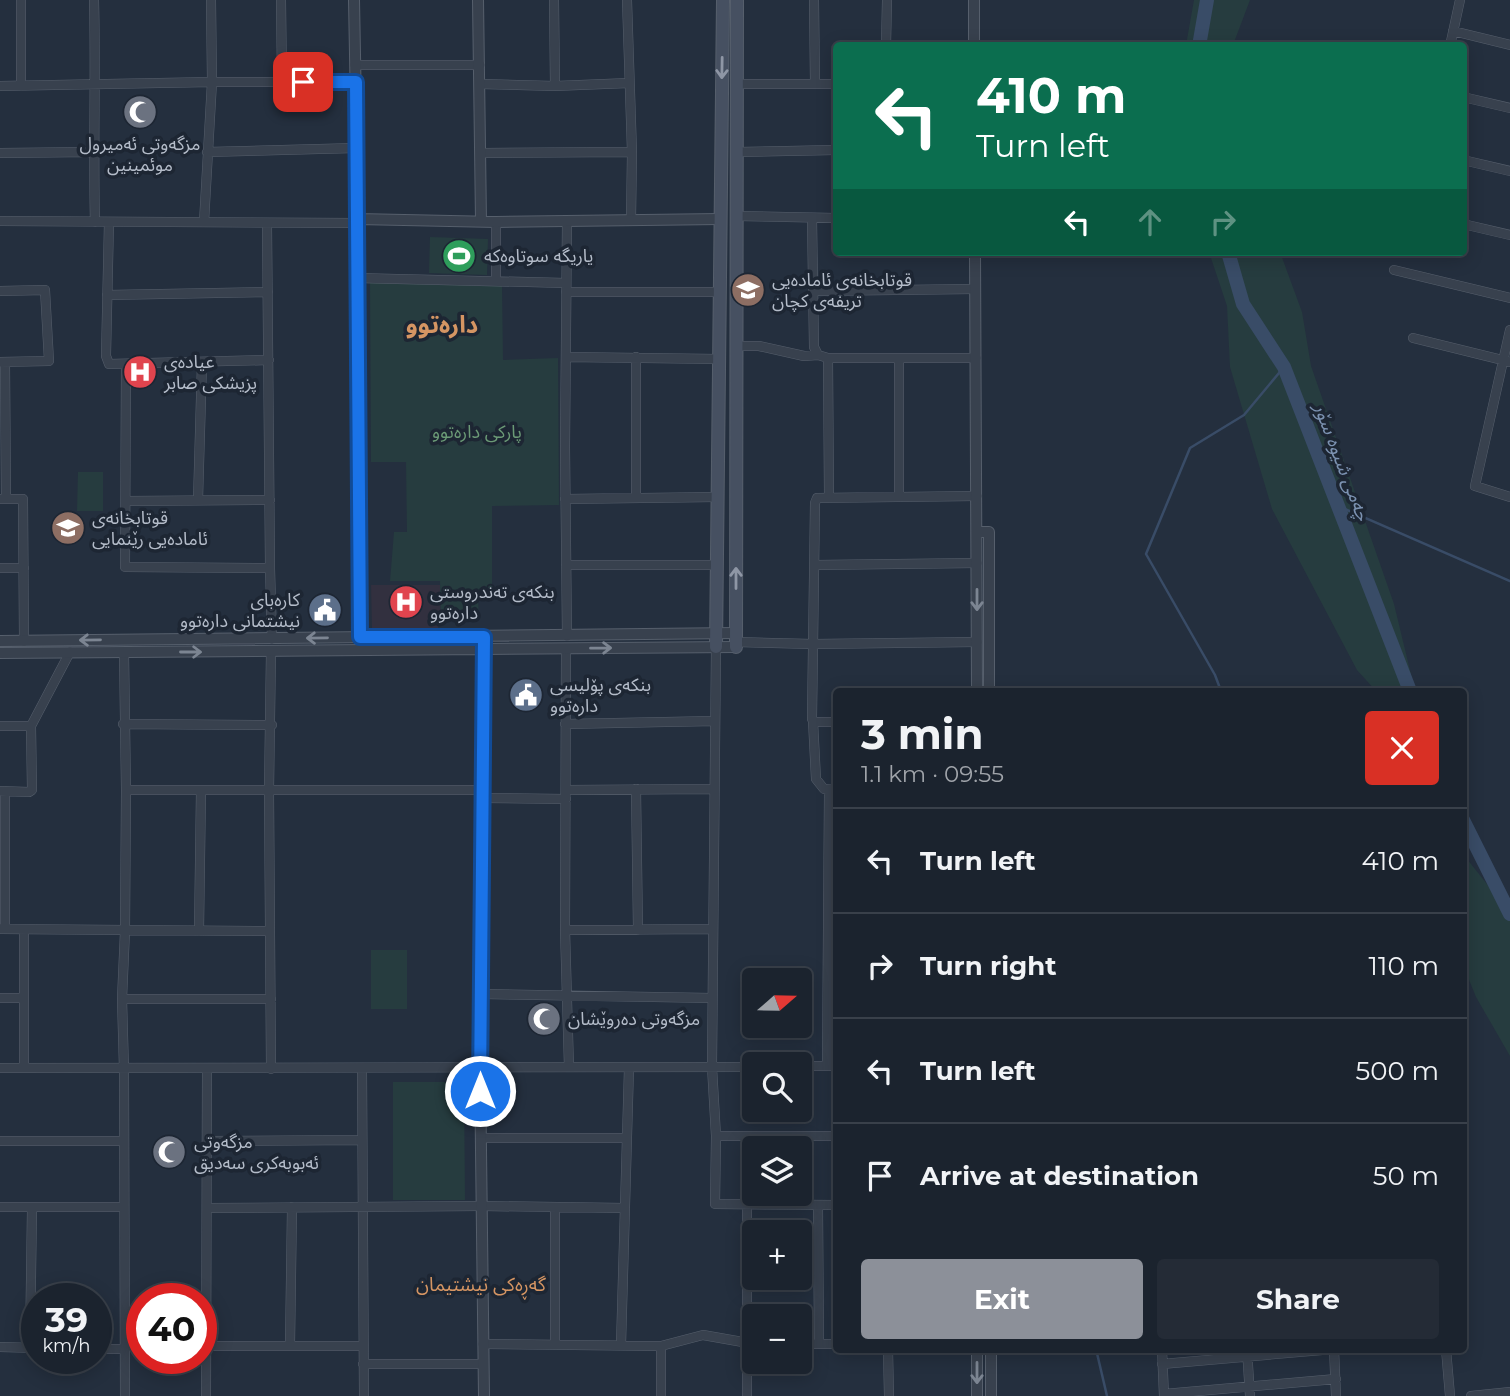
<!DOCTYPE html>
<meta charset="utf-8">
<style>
body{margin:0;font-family:Montserrat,"Noto Sans Arabic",sans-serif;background:#242b36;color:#f1f3f6;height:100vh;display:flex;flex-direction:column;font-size:26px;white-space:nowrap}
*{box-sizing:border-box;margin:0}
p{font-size:23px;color:#a0a4aa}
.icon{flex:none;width:38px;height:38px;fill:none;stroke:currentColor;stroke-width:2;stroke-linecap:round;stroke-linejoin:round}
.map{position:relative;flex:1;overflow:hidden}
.side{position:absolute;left:833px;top:688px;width:634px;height:665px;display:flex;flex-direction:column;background:#1b232e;border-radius:7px;box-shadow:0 4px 18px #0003,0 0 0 2px #39404a}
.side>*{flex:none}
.banner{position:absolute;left:833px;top:42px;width:634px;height:214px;border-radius:7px;box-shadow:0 4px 18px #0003,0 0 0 2px #39404a;background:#0b6e4f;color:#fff;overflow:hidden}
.needle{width:46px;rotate:70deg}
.tools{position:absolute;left:742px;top:968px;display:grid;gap:14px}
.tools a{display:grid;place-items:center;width:70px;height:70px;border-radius:7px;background:#1b232e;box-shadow:0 4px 18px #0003,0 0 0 2px #39404a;font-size:35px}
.speed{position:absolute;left:21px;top:1283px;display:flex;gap:14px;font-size:35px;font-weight:700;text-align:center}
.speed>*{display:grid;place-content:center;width:91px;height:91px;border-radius:50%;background:#1b232e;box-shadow:0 4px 18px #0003,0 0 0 2px #39404a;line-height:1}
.speed small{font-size:18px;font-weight:400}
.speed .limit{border:10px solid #d22;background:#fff;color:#111}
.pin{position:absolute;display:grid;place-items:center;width:60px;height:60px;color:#fff;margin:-30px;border-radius:14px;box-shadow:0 4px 10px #0006}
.me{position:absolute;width:77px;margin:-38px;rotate:0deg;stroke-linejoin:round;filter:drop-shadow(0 0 5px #0008)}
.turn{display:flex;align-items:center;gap:24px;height:147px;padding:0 28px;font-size:32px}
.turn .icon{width:91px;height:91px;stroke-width:2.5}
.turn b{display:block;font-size:49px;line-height:60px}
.lanes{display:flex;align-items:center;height:66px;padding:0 28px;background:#0003;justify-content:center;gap:35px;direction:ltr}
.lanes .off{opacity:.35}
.round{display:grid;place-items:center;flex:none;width:74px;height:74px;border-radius:7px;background:#242b36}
.summary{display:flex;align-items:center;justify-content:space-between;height:119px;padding:0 28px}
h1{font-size:42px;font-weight:700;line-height:52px}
.action{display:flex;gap:14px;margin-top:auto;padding:14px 28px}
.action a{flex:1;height:80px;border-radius:7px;background:#8c9099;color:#fff;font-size:28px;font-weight:700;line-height:80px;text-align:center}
.action a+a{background:#242b36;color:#f1f3f6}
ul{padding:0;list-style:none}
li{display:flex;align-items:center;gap:21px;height:105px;padding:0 28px;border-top:2px solid #39404a}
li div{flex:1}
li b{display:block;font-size:26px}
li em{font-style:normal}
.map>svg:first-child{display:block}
.medical{fill:#32303f}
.green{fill:#263c3f}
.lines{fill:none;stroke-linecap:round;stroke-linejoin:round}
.stream{stroke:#394c67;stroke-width:2.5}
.river{stroke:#394c67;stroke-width:14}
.minor-casing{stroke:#565f6c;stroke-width:10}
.tertiary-casing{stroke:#565f6c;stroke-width:12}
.secondary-casing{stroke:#565f6c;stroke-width:14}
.minor{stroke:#38414e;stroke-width:9}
.tertiary{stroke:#38414e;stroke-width:10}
.secondary{stroke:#465061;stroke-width:12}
.oneway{stroke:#8e96a5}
.oneway2{stroke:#7c8592}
.route-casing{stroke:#114b97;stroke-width:18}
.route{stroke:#1a73e8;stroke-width:12}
.labels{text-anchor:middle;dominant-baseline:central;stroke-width:7;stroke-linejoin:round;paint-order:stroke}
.poi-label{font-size:18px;fill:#b4bcc9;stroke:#1d2633;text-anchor:start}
.park-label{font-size:18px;fill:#6b9a76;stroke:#1d2633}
.water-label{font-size:19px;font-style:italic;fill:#7c92b1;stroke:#1d2633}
.neighbourhood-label{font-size:19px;fill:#d59563;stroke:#1d2633}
.district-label{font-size:24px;font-weight:bold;fill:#d59563;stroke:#1d2633}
</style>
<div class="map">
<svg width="1510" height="1396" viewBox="0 0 1510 1396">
<rect width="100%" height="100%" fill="#242f3e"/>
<path class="medical" d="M 371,585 L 440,585 L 441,623 L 438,623 L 438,629 L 372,629 Z"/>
<path class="green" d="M 1194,0 L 1250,0 L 1233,45 L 1186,45 Z
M 430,237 L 488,239 L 487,275 L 429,273 Z
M 1209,252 L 1280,252 L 1302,312 L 1311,366 L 1394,604 L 1415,691 L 1376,691 L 1357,670 L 1272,509 L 1230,367 L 1227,306 Z
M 370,282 L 502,286 L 503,360 L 558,358 L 559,505 L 492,506 L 492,597 L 478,600 L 479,618 L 441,618 L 440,581 L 390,581 L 394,532 L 407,532 L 406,462 L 371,462 Z
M 78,472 L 103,472 L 103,511 L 77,511 Z
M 1463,854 L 1510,913 L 1510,1056 L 1476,997 L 1463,965 Z
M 371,950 L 407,950 L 407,1009 L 371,1009 Z
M 393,1082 L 464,1082 L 465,1200 L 393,1200 Z"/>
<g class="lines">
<path class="stream" d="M 1338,506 L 1510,581
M 1221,691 L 1215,675 L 1146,554 L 1190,448 L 1244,415 L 1284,367
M 1096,1349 L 1107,1396"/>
<path class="river" d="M 1199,46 L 1207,0
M 1228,252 L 1243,304 L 1284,367 L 1410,691
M 1463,820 L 1510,914"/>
<g class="minor-casing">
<path id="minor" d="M 94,0 C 96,74 93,148 95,222
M 281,0 L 282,82
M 554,0 L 555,86
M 627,0 L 632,152 L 631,220
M 814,0 L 815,84
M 1453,31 L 1510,45
M 886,46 L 887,0
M 1450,46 L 1460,0
M 355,65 L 480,65
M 480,84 L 555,86 L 629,83
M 737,84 L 836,84
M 0,86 L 212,82 L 356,82
M 21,86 L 21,0
M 1463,97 L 1510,108
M 207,152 L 356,148
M 737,152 L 836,150
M 0,153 L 93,152
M 481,153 L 632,152
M 1463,160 L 1510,171
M 736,216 L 836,218
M 812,218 L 814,347 L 818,355 L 828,358 L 976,358
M 0,221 L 358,223
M 567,221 L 565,447 L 567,636
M 109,222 L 106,356 L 109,364 L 269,360
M 204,222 L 212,82 L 211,0
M 267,223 L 270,568 L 272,639
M 1463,224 L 1510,235
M 1394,270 L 1510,298
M 356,278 L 566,283
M 496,281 L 496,222
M 0,291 L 45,290 L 49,361 L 0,362
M 814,291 L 975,289
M 566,292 L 719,292
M 107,295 L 268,292
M 1510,330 L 1475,486 L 1510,497
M 1413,338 L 1510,362
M 736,346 L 759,346 L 804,356 L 818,355
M 566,357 L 719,359
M 828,358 L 829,497
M 899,358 L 899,496
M 5,362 L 6,499
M 126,364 L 125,567 L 270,568
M 636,498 L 636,357
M 0,499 L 23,499 L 24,641
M 565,499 L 717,497
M 198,500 L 202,363
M 126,501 L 270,500
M 566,565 L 717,565
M 815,565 L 977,563
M 0,568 L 24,568
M 736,642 L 813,644 L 977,642
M 716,647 L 712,1067 L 716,1136 L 715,1204 L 836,1205
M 566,649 L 565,930 L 569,1067
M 271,651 L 269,791 L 271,1069
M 124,652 L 126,790 L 125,931 L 122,999 L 124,1069 L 125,1396
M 813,721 L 816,779 L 824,789 L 836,790
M 836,722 L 815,722 L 812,719 L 815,503 L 817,498 L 977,496
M 123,724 L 272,725
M 565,724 L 715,721
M 0,726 L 31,726
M 636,789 L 638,930
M 126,790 L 481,790
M 566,790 L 713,789
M 0,791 L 29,792 L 32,790 L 31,726 L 70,652
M 481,798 L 566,799
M 0,929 L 270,931
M 5,929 L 5,791
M 565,930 L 712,929
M 199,931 L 201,790
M 482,994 L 712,998
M 0,998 L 24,998
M 122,999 L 271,999
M 800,1066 L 836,1066
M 827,1066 L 829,790
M 0,1068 L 754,1067
M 24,1068 L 24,930
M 362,1069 L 364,1396
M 716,1136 L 836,1136
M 481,1138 L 627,1138
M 0,1141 L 124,1141
M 207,1141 L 362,1140
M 818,1205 L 819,1344
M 0,1207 L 124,1207
M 208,1208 L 482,1206 L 625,1208
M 483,1344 L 661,1346 L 703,1335 L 754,1344
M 800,1344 L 836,1344
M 555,1345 L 555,1207
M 621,1345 L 629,1068
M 208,1346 L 363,1346
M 290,1346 L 292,1207
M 0,1347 L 37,1348
M 30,1348 L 32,1208
M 96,1349 L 123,1349
M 888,1349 L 889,1396
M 1162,1349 L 1164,1396
M 1247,1349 L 1250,1396
M 1446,1349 L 1450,1396
M 363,1364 L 483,1364
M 1162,1364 L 1334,1349 L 1336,1396
M 1164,1394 L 1336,1379
M 206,1396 L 207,1069
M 661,1396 L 661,1346
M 747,1396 L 747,1205
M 1471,1396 L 1510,1392"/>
</g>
<g class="tertiary-casing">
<path id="tertiary" d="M 354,0 L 358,219 L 356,278 L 360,637
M 478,0 L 481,221
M 974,46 L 974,0
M 358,219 L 496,222 L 720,219
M 975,252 L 977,691
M 977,532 L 989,532 L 989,691
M 483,637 L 480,1068 L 484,1396
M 0,641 L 736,633
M 0,653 L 736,647
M 977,1349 L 977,1396
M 991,1396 L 991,1349"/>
</g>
<g class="secondary-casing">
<path id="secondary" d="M 716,647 L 723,0
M 736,647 L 737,0"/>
</g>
<use href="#minor" class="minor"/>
<use href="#tertiary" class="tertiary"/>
<use href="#secondary" class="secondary"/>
</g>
<defs><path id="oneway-shaft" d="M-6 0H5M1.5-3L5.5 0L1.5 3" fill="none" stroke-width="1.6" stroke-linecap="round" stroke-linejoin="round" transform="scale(1.75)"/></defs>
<g class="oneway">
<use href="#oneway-shaft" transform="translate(722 68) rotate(91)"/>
<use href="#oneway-shaft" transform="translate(736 578) rotate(-90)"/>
</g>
<g class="oneway2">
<use href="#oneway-shaft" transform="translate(977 600) rotate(90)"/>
<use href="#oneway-shaft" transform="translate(317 638) rotate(179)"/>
<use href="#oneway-shaft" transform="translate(90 640) rotate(179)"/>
<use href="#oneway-shaft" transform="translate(601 648) rotate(-1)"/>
<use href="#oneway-shaft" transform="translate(191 652)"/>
<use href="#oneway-shaft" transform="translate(977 1373) rotate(90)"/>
</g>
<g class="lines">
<g class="route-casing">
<path id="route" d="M 303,82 L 356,82 L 360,637 L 484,637 L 480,1091"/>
</g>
<use href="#route" class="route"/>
</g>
<defs>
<g id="mosque-disc" transform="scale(1.75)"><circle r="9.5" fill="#6b7280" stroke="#1d2633"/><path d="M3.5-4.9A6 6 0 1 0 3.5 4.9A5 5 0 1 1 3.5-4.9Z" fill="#fff"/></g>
<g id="stadium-disc" transform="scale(1.75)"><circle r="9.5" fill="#2e9e5b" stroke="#1d2633"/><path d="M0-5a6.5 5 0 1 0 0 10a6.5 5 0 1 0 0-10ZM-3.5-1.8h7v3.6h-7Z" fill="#fff"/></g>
<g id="school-disc" transform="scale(1.75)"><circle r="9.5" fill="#8d6e63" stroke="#1d2633"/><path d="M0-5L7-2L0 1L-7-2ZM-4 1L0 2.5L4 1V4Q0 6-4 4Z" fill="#fff"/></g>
<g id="hospital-disc" transform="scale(1.75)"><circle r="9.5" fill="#e0444e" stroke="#1d2633"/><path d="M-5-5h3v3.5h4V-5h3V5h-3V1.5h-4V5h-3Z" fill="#fff"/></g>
<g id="civic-disc" transform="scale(1.75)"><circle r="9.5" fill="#5c6f8a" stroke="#1d2633"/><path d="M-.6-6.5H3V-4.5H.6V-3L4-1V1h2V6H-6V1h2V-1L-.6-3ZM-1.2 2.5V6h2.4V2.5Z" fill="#fff"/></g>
</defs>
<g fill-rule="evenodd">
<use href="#mosque-disc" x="140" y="112"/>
<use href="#stadium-disc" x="459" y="256"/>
<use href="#school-disc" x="748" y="290"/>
<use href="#hospital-disc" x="140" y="372"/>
<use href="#school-disc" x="68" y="528"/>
<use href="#hospital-disc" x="406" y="602"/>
<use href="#civic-disc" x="325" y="610"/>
<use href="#civic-disc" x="526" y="695"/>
<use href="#mosque-disc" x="544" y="1019"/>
<use href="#mosque-disc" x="169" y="1152"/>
</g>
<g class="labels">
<g class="poi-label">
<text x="140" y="144" text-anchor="middle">مزگەوتی ئەمیرول<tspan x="140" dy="21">موئمینین</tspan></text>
<text x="484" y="256">یاریگە سوتاوەکە</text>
<text x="772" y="280">قوتابخانەی ئامادەیی<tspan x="772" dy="21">تریفەی کچان</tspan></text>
<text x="164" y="362">عیادەی<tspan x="164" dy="21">پزیشکی صابر</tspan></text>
<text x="92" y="518">قوتابخانەی<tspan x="92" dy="21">ئامادەیی رێنمایی</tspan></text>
<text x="430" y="592">بنکەی تەندروستی<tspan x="430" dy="21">دارەتوو</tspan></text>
<text x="300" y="600" text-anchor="end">کارەبای<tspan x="300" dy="21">نیشتمانی دارەتوو</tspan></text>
<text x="550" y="685">بنکەی پۆلیسی<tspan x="550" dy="21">دارەتوو</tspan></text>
<text x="568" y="1019">مزگەوتی دەروێشان</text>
<text x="194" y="1142">مزگەوتی<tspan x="194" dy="21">ئەبوبەکری سەدیق</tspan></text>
</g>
<g class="park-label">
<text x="477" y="432">پارکی دارەتوو</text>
</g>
<g class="water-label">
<text transform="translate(1342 462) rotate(69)">چەمی شیوە سۆر</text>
</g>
<g class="neighbourhood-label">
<text x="481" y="1284">گەڕەکی نیشتیمان</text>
</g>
<g class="district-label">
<text x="442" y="324">دارەتوو</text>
</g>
</g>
</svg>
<div class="tools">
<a><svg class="needle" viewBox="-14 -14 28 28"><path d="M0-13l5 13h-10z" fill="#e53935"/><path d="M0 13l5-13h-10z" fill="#a0a4aa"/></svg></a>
<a><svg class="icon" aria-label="search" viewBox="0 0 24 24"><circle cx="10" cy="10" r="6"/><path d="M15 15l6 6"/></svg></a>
<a><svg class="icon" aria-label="layers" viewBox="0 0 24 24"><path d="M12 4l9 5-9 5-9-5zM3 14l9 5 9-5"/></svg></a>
<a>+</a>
<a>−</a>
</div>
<div class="speed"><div>39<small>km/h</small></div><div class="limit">40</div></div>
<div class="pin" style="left:303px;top:82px;background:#d93025"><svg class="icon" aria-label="arrive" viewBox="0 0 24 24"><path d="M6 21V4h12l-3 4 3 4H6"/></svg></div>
<svg class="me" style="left:480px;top:1091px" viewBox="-20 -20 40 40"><circle r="17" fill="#1a73e8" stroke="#fff" stroke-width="3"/><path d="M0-11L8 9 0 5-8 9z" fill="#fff"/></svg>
<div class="banner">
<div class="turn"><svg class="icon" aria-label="left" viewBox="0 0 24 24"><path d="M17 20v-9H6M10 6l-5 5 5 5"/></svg><div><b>410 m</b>Turn left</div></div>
<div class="lanes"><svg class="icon" aria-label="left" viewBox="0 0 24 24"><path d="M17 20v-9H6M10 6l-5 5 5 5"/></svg><svg class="icon off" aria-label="ahead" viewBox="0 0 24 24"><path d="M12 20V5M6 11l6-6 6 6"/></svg><svg class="icon off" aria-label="right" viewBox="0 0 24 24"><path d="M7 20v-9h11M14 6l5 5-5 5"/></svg></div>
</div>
<section class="side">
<div class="summary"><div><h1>3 min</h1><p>1.1 km · 09:55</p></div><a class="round" style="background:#d93025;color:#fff"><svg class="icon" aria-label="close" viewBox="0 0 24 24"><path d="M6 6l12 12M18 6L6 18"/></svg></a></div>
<ul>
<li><svg class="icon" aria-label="left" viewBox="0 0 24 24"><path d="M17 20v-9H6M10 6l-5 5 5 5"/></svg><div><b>Turn left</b></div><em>410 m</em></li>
<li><svg class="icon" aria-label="right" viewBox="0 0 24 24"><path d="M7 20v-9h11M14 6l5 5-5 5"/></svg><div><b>Turn right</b></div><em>110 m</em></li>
<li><svg class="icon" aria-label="left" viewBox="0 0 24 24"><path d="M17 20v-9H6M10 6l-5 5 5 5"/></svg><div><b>Turn left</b></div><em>500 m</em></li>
<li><svg class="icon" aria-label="arrive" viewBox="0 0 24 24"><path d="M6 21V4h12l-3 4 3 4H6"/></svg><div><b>Arrive at destination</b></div><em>50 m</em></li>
</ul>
<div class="action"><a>Exit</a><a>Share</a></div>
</section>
</div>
